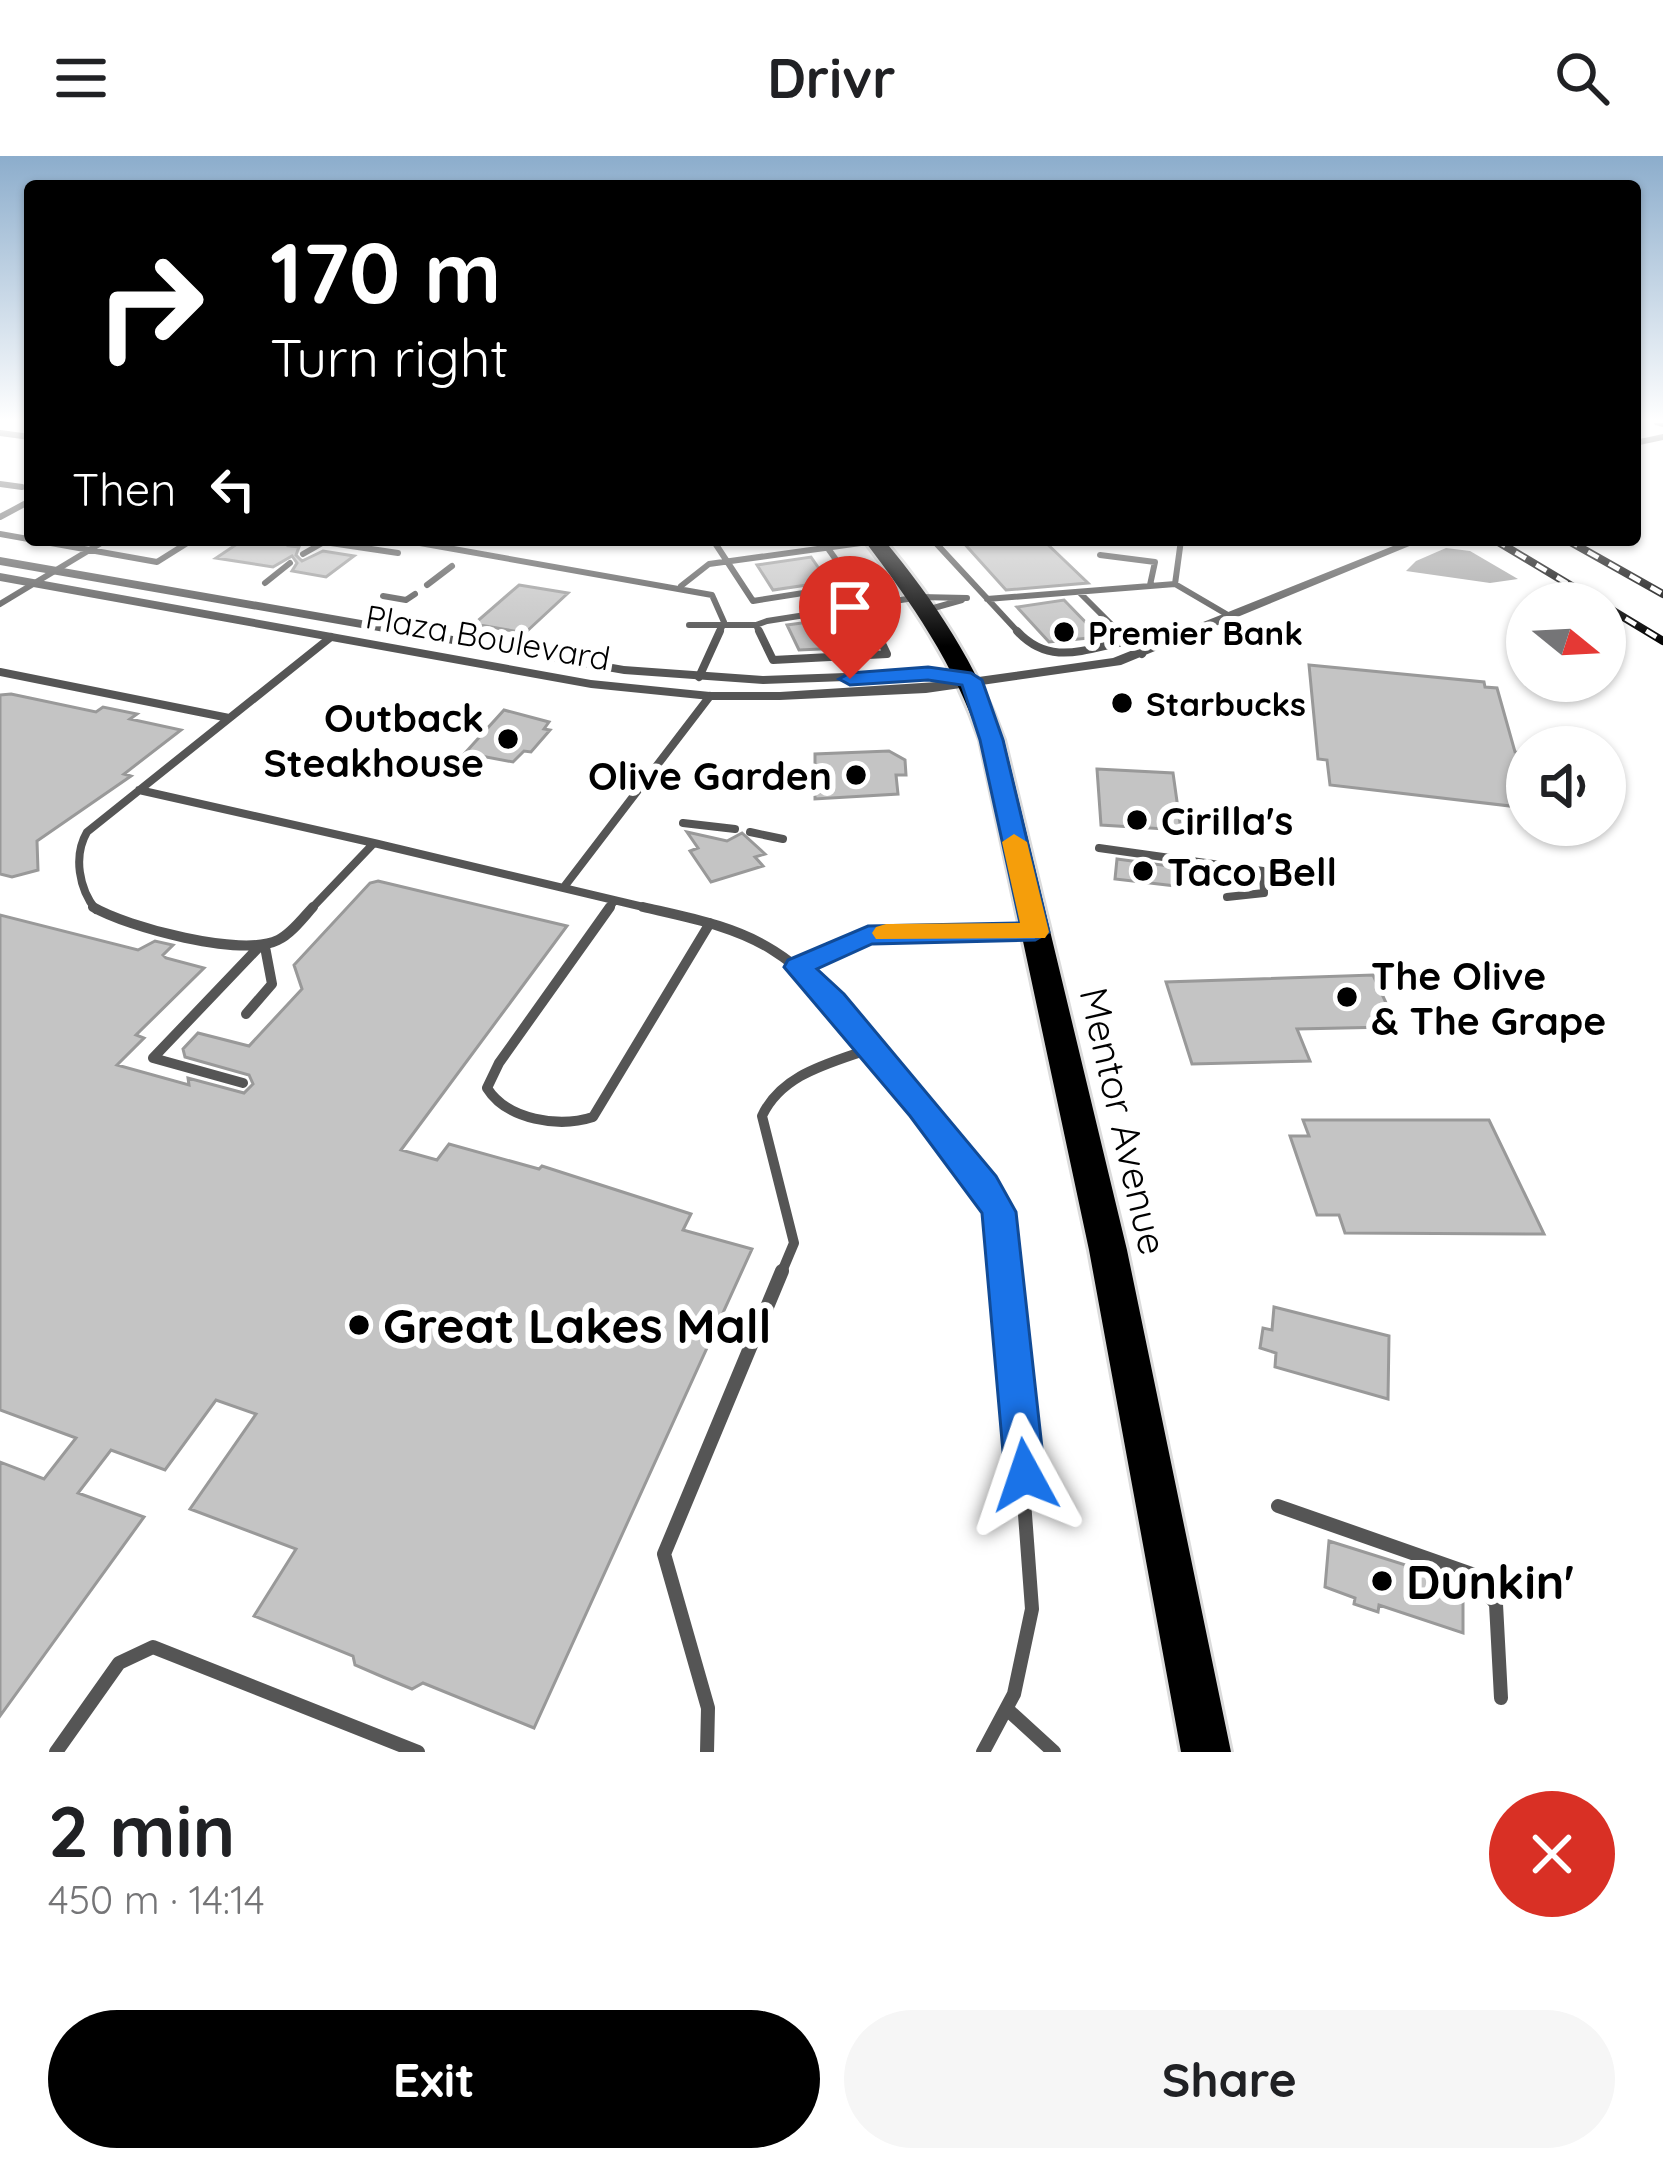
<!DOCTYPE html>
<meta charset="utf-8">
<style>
body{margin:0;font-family:Quicksand,sans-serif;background:#f6f6f6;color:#202124;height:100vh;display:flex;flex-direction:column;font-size:45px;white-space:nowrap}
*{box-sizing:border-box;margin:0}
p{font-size:39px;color:#757577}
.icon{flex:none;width:66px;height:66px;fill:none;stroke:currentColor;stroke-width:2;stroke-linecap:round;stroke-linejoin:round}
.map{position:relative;height:1596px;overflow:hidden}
.side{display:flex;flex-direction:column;background:#fff;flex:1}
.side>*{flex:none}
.guide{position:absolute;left:24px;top:24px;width:1617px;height:366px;border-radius:12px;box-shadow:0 3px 9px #0004;background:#000;color:#fff;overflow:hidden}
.needle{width:78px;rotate:108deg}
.tools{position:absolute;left:1506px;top:426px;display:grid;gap:24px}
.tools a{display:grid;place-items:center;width:120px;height:120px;border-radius:50%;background:#fff;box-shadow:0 3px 9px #0004;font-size:60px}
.pin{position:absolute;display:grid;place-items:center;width:102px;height:102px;color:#fff;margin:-123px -51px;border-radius:50% 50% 50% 0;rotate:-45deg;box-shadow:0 0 12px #0007}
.pin .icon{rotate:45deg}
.me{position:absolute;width:132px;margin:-66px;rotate:355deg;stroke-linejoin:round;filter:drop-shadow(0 0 9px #0008)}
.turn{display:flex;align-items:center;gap:42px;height:252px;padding:0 48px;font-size:54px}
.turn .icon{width:156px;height:156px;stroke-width:2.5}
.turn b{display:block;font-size:84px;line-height:102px}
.then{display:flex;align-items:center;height:114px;padding:0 48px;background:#0003;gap:24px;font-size:45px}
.round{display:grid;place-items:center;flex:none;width:126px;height:126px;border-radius:63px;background:#f6f6f6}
.summary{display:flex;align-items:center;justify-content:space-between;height:204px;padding:0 48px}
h1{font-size:72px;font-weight:700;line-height:90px}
.cta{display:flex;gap:24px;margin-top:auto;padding:24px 48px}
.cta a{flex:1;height:138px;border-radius:72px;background:#000;color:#fff;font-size:48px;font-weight:700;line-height:138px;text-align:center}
.cta a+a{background:#f6f6f6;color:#202124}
header{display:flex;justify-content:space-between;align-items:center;height:156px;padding:0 48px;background:#fff;font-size:54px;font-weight:700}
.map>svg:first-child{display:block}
.water{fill:#a3a3a3}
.building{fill:#c4c4c4;stroke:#999;stroke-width:3}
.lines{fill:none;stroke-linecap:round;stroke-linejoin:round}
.primary-casing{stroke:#dbdbdb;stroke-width:6}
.lane-far3{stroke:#555;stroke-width:6}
.lane-far2{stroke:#555;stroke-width:8}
.lane-far1{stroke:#555;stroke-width:10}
.lane{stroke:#555;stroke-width:14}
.street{fill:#555;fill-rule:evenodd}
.primary{fill:#000;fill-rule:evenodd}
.rail-casing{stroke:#000;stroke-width:8}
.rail{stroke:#fff;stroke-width:4.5;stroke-dasharray:12;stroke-linecap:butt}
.route{fill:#1a73e8;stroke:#114b97;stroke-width:3}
.slow{fill:#f59e0b}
.poi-dot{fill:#000;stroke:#fff;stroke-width:4.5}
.labels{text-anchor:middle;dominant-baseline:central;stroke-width:12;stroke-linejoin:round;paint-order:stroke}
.far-poi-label{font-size:33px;font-weight:bold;fill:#000;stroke:#fff;text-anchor:start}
.far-street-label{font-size:33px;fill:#000;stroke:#fff}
.poi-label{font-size:39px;font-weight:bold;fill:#000;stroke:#fff;text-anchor:start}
.street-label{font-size:39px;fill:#000;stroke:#fff}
.near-poi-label{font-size:48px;font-weight:bold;fill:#000;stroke:#fff;text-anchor:start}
</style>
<header><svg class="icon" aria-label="menu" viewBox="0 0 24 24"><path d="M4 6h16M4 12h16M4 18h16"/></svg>Drivr<svg class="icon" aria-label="search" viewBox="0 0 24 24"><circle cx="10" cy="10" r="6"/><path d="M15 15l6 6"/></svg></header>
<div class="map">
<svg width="1663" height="1596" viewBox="0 0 1663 1596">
<rect width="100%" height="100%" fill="#fff"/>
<path class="water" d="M 1446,392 L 1470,395 L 1518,423 L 1490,427 L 1406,415 L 1416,405 Z"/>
<path class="building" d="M 243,384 L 299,384 L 290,390 L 299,391 L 296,399 L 302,405 L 323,395 L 354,400 L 326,421 L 292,415 L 297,407 L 292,400 L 273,411 L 216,402 Z
M 961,384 L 1043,384 L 1088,427 L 1006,434 Z
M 811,401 L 822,417 L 814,418 L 820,427 L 773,434 L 757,409 Z
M 519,429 L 568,437 L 525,477 L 474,468 Z
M 1064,444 L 1096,477 L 1099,481 L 1049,486 L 1017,451 Z
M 846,461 L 864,491 L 799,494 L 787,469 Z
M 1309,509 L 1484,526 L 1485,531 L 1497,532 L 1515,596 L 1527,598 L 1527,652 L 1330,629 L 1327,604 L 1318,603 Z
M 11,538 L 96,556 L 103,551 L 137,558 L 130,563 L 181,574 L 124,618 L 131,620 L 37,685 L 38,714 L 12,721 L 0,718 L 0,539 Z
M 504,554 L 549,566 L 544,573 L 550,574 L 531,596 L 524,595 L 513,606 L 465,597 Z
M 889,595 L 905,604 L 906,619 L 896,619 L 898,638 L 815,643 L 815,598 Z
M 1097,613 L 1173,617 L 1181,674 L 1101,669 Z
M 687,676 L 727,685 L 742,677 L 765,698 L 755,701 L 763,710 L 711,726 L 690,695 L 698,692 Z
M 1117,703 L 1177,711 L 1176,730 L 1115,723 Z
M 378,725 L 567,770 L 401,994 L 437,1004 L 449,988 L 539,1013 L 542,1010 L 691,1058 L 683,1074 L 752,1093 L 534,1572 L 423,1527 L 412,1533 L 383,1521 L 355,1509 L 353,1500 L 254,1460 L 296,1393 L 190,1353 L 256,1258 L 216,1244 L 165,1314 L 111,1294 L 78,1337 L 144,1361 L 0,1560 L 0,1306 L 44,1323 L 76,1282 L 0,1254 L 0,759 L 138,794 L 155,785 L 173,789 L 163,799 L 166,802 L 204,812 L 136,879 L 144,882 L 117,909 L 189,929 L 188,922 L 244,937 L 253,928 L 249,919 L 185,901 L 183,893 L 198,877 L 249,890 L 302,833 L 294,809 L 370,727 Z
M 1373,819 L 1388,851 L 1378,852 L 1388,871 L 1297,873 L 1310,905 L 1192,908 L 1166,826 Z
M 1303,964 L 1489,964 L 1544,1078 L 1345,1077 L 1339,1059 L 1317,1059 L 1290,980 L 1309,980 Z
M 1274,1151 L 1389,1180 L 1388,1243 L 1275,1211 L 1276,1197 L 1260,1192 L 1263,1172 L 1272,1174 Z
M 1329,1385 L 1463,1427 L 1463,1477 L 1379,1449 L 1378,1456 L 1354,1448 L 1355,1442 L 1325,1431 Z"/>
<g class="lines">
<g class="primary-casing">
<path id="primary" d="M 864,384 L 884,384 C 935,445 977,509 1004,584 L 1127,1094 L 1231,1596 L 1181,1596 L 1089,1094 L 980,584 C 954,507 912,448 864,384 Z"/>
</g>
<path class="lane-far3" d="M 0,277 L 30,281
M 0,328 L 22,331
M 0,361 L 30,345
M 0,378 L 157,406 L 192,384
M 403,384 L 712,439 L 724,466 L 719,478
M 713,384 L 753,445 L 854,429 L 822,384
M 933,384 L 1020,478
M 1181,384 L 1175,428 L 1233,462
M 303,398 L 324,386 L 398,397
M 1100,399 L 1155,406 L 1150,429
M 265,427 L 290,407
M 427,429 L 452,410
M 681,430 L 709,408 L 875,385
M 1079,436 L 1121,478
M 383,440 L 406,444 L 415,438
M 987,443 L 1175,428
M 0,448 L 106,384
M 865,450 L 878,478
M 930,453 L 962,444
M 689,469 L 756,469
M 760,478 L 756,469 L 767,465 L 920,441 L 967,442"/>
<path class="lane-far2" d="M 759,475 L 773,504 L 887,498 L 876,475
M 1017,475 C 1050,511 1085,493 1128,485
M 1118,475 L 1142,498
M 0,516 L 229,562
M 699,521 L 720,475
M 139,634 L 374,687 L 310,754
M 683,667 L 735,673
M 750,676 L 783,683
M 374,687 L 656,754
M 1099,692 L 1263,715 L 1264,737 L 1227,741
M 564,731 L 710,540
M 96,754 C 79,733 73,700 87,676 L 331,481
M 608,754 L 614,745"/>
<path class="lane-far1" d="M 93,751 C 127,771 242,802 278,784 C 291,778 303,762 313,751
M 610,751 L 499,907 L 487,932 C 507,964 559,972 593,961 L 710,767
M 643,751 C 686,761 736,770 774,795 C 850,843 930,963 989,1035 L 1003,1073 L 1007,1118
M 798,810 L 868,779 L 1031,775
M 246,858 L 272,828 L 265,791
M 243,927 L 153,902 L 258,792
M 781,1118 L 794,1087 L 762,960 C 782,917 831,907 872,892"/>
<path class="lane" d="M 1278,1350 L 1472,1418 L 1496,1448 L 1501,1542
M 1008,1554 L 1054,1596
M 56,1596 L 119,1507 L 153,1491 L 418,1596
M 707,1596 L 708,1552 L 664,1398 L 782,1115
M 983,1596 L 1014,1538 L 1032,1453 L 1007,1115"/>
<path class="street" d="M 1654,267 L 1663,267 L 1663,271 L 1655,269 Z
M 1663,278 L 1663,284 L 1635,290 L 1635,284 Z
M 1408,384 L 1424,384 L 1121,509 L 926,537 L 780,544 L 710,544 L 591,532 L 0,425 L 0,417 L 591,524 L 710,536 L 780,536 L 953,525 L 928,522 L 763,528 L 624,518 L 0,409 L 0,401 L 624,510 L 763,520 L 928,514 L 959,518 L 961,521 L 957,524 L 1113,502 Z"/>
<use href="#primary" class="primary"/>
<g class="rail-casing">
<path id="rail" d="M 1495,384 L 1600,447
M 1567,384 L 1663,438
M 1605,450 L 1663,485"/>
</g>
<use href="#rail" class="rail"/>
</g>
<linearGradient id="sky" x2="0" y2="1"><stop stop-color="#8cadcc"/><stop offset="0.54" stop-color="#fff"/><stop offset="1" stop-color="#fff" stop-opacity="0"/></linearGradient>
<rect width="1663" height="490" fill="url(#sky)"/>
<path class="route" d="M 928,511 L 971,517 L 982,524 L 1003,584 L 1049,776 L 1035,784 L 872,788 L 817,813 L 844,838 L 996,1020 L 1016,1056 L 1045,1319 L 1039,1333 L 1025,1338 L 1011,1333 L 1005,1319 L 982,1057 L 910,960 L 784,811 L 788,804 L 868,770 L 1020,767 L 980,584 L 962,529 L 928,524 L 850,529 L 839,523 L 850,517 Z"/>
<path class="slow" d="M 1014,678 L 1027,686 L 1049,776 L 1045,782 L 876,783 L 872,777 L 876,771 L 886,768 L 1020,767 L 1002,686 Z"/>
<g class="poi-dot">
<circle cx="1064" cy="476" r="12"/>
<circle cx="1122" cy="547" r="12"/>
<circle cx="508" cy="583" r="12"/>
<circle cx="856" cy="619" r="12"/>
<circle cx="1137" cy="664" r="12"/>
<circle cx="1143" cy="715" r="12"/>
<circle cx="1347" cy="841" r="12"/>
<circle cx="359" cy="1169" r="12"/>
<circle cx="1382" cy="1425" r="12"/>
</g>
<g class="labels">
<g class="far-poi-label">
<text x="1088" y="476">Premier Bank</text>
<text x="1146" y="547">Starbucks</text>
</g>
<g class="far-street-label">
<text transform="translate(488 481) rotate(10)">Plaza Boulevard</text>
</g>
<g class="poi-label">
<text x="484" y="561" text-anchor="end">Outback<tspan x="484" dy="45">Steakhouse</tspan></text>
<text x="832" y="619" text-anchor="end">Olive Garden</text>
<text x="1161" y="664">Cirilla's</text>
<text x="1167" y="715">Taco Bell</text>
<text x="1371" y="819">The Olive<tspan x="1371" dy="45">&amp; The Grape</tspan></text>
</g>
<g class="street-label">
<text transform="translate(1124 965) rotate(77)">Mentor Avenue</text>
</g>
<g class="near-poi-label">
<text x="383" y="1169">Great Lakes Mall</text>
<text x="1406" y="1425">Dunkin'</text>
</g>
</g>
</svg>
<div class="tools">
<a><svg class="needle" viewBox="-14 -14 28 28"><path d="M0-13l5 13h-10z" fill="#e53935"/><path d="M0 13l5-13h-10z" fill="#757577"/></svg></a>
<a><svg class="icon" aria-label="sound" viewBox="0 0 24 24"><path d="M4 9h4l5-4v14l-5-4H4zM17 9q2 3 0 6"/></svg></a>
</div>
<div class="pin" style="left:850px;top:523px;background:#d93025"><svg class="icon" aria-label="arrive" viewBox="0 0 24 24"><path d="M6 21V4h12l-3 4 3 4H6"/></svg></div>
<svg class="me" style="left:1025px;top:1319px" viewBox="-20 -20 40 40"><path d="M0-17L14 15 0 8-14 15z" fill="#1a73e8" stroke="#fff" stroke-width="4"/></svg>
<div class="guide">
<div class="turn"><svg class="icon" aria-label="right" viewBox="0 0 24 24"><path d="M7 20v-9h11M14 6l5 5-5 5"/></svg><div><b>170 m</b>Turn right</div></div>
<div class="then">Then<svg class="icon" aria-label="left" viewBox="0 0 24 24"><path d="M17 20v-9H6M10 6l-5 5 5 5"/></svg></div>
</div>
</div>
<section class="side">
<div class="summary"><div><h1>2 min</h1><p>450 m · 14:14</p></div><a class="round" style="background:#d93025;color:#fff"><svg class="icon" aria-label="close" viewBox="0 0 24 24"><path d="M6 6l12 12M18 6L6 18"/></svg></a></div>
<div class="cta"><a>Exit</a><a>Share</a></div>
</section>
